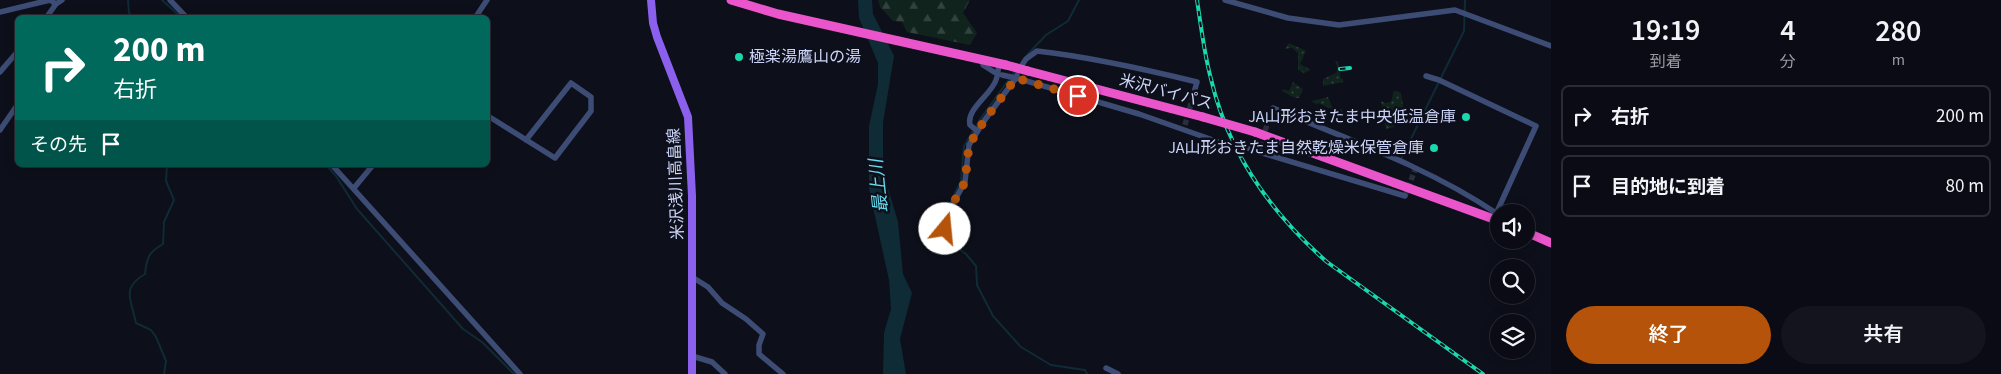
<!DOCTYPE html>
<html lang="ja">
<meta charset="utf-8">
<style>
body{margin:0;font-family:"Source Sans 3","Noto Sans JP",sans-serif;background:#13141d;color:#f1f3f6;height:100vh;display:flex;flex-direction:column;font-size:19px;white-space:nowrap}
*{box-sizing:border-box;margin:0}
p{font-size:16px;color:#999ba0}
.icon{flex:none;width:28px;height:28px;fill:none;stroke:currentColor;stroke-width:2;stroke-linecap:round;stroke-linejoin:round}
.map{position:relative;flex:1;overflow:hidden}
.details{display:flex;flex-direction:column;background:#0a0b14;width:450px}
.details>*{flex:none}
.top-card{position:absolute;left:15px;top:15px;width:475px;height:152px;border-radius:8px;box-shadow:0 2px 12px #0003,0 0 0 1px #2a2b34;background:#00695c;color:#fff;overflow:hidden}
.tools{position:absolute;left:1490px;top:204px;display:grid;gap:10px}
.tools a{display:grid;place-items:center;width:45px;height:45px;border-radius:50%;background:#0a0b14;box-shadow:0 2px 12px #0003,0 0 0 1px #2a2b34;font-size:25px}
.pin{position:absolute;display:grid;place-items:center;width:42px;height:42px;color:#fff;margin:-21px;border:2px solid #fff;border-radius:50%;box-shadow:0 1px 5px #0007}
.me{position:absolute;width:55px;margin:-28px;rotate:17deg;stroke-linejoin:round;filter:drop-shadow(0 0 4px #0008)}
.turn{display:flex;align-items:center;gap:18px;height:105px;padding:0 15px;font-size:22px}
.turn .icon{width:65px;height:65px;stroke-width:2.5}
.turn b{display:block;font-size:35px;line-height:42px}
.then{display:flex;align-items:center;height:48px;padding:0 15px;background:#0003;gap:10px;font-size:19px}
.eta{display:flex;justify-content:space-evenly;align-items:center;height:85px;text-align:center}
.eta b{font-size:30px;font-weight:600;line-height:35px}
.action{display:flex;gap:10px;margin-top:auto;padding:10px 15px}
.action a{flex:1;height:58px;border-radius:30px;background:#b45309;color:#fff;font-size:20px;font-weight:600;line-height:58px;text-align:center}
.action a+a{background:#13141d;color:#f1f3f6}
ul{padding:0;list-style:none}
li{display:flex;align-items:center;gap:15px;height:62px;margin:0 10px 8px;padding:0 5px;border:2px solid #2a2b34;border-radius:8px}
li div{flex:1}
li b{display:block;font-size:19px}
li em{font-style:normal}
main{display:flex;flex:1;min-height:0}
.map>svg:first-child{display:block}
.grass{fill:url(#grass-dots)}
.forest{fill:url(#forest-firs)}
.water{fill:#0f2b36}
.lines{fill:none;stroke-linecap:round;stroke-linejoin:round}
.stream{stroke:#0f2b36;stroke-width:2}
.minor-tunnel{stroke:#2a2d3b;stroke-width:5.5;stroke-dasharray:5.5 3;stroke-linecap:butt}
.minor{stroke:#3d4c74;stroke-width:5.5}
.major{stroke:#8b60ec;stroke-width:8}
.highway{stroke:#eb55cc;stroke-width:9}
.rail-casing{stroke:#1ad7ae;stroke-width:4}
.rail{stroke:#0d0f1a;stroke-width:2;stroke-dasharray:5.5;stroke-linecap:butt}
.highway-bridge{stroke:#eb55cc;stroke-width:9}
.route{stroke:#b45309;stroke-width:9;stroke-dasharray:0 16.2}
.poi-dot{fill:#1ad7ae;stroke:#0d0f1a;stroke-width:2}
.labels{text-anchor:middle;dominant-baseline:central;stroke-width:5;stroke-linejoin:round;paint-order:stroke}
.poi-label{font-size:16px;fill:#ccd5f9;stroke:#0d0f1a;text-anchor:end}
.street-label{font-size:16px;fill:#ccd5f9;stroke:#0d0f1a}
.water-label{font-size:18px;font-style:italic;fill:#66d9ed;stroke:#0d0f1a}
</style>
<main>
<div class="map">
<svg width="1551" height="374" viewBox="0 0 1551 374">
<defs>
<pattern id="grass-dots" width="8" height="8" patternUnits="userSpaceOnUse" patternTransform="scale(1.25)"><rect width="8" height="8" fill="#11231d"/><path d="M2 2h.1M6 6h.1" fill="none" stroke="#32423f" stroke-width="1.8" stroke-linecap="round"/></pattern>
<pattern id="forest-firs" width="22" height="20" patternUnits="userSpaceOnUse" patternTransform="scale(1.25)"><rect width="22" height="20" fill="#11231d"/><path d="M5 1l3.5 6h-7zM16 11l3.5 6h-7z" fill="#32423f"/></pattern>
</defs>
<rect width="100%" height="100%" fill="#0d0f1a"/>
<path class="grass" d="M 1289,43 L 1306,51 L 1300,64 L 1311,70 L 1304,73 L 1298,70 L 1298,53 L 1292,48 L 1285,49 Z
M 1335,61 L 1338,61 L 1341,79 L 1343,78 L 1343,82 L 1323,86 L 1323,79 L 1336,73 L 1338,68 Z
M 1293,82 L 1303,89 L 1299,98 L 1295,98 L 1282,91 L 1283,89 L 1289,91 Z
M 1394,91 L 1398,91 L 1401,93 L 1404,112 L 1395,114 L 1393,118 L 1394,127 L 1386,129 L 1381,101 L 1385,103 L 1391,102 Z
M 1328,97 L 1333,109 L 1342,109 L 1343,117 L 1331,112 L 1332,109 L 1318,103 L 1317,105 L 1312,101 Z"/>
<path class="forest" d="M 878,0 L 970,0 L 963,13 L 977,33 L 970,45 L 907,32 L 902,22 L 893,21 L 880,7 Z"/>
<path class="water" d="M 858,0 L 872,0 L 873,14 L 894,56 L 883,123 L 883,171 L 898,222 L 903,274 L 912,293 L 900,339 L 906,374 L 883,374 L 884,333 L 891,309 L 889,280 L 869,189 L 869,126 L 878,84 L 878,63 L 859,18 Z"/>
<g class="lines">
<path class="stream" d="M 128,0 L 129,13 L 134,18
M 162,0 L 182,18
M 1027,55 L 1046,35 L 1068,21 L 1079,0
M 1401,159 L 1464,31 L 1465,0
M 326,165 L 336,176 L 357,209 L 463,329 L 482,342 L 514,374
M 949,205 L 961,181 L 964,146 L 981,118 L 1015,71
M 943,219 L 940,230 L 953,245 L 966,254 L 976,266 L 977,285 L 993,316 L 1021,347 L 1051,365 L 1085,370 L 1087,374
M 164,374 L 166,361 L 156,337 L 151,330 L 136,323 C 131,299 121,288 145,274 C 147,257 148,253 163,244 L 164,222 L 174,200 L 166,181 L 167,165"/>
<path class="minor-tunnel" d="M 1185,125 L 1195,89
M 1227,145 L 1244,147
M 1260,147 L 1271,112
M 1405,196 L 1416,167"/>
<path class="minor" d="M 170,0 L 187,18
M 1225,0 L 1288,18 L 1339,25 L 1455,10 L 1551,46
M 0,12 L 50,0 L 56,4 L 62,0
M 46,18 L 56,4
M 475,18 L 487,0
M 983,61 L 983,65 L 994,72
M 1022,65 L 1026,59 L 1037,51 C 1091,57 1144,69 1197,82 L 1195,89
M 0,72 L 18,51
M 1002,75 L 1016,78 L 1017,75
M 1426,76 L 1439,80 L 1536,126 L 1495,216
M 1271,112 L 1273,108 C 1349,140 1428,167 1496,213
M 488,116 L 555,158 L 591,111 L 591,97 L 571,83 L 526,140
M 0,130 L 18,104
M 977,131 L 970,125 C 966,109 991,95 996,80 C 998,75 998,69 999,64
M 1244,147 L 1259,152
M 1260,147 L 1259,152 L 1405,196
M 332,165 L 520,374
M 354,188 L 373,165
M 945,229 L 946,216 L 965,182 L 969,145 L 984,121 L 1016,78 L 1139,114 L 1227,145
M 692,277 L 708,287 L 722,303 L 746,319 L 763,334 L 759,345 L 759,354 L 783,374
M 692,356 L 712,362 L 725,374
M 1106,368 L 1118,374"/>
<path class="major" d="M 651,0 L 653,23 L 657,37 L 688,117 L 692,196 L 692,374"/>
<path class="highway" d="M 731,0 L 778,14 L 1006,65
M 1028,71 L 1203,117
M 1255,132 L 1499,221
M 1526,232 L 1551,243"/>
<g class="rail-casing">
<path id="rail" d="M 1197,0 C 1201,26 1204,53 1211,79 C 1228,152 1271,213 1327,262 L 1483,374
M 1340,69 L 1350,68"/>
</g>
<use href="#rail" class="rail"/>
<path class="highway-bridge" d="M 1006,65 L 1028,71
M 1203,117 L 1255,132"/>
</g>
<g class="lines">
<path class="route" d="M 945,229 L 946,216 L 965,182 L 969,145 L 984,121 L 1016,78 L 1078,96"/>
</g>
<g class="poi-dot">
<circle cx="739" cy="57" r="5"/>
<circle cx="1466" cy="117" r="5"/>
<circle cx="1434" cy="148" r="5"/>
</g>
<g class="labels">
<g class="poi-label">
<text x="749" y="57" text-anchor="start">極楽湯鷹山の湯</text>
<text x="1456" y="117">JA山形おきたま中央低温倉庫</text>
<text x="1424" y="148">JA山形おきたま自然乾燥米保管倉庫</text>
</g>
<g class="street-label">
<text transform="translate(1166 92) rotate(15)">米沢バイパス</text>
<text transform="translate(676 184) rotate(-92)">米沢浅川高畠線</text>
</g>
<g class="water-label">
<text transform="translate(879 186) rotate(-96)">最上川</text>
</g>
</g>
</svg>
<div class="tools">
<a><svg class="icon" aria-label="sound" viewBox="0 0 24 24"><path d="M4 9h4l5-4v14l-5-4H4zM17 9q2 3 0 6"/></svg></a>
<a><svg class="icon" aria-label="search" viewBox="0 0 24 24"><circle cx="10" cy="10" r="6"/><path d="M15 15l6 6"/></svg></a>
<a><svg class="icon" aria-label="layers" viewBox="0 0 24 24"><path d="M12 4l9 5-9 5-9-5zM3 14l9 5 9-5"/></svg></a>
</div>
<div class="pin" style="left:1078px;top:96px;background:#d93025"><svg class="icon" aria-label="arrive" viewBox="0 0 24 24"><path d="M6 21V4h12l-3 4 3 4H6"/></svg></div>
<svg class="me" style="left:945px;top:229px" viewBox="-20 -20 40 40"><circle r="19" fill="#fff"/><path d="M0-13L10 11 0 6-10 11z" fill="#b45309"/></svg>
<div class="top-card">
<div class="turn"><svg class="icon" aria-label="right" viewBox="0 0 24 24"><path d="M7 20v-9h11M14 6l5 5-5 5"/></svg><div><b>200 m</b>右折</div></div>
<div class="then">その先<svg class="icon" aria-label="arrive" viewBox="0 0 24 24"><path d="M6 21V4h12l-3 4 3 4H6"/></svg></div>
</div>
</div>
<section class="details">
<div class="eta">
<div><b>19:19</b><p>到着</p></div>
<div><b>4</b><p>分</p></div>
<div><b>280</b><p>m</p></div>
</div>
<ul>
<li><svg class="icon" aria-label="right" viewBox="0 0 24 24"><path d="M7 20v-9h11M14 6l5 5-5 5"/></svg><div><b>右折</b></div><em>200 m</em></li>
<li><svg class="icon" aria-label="arrive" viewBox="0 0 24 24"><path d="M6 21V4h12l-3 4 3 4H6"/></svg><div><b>目的地に到着</b></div><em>80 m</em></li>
</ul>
<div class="action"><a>終了</a><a>共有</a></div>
</section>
</main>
